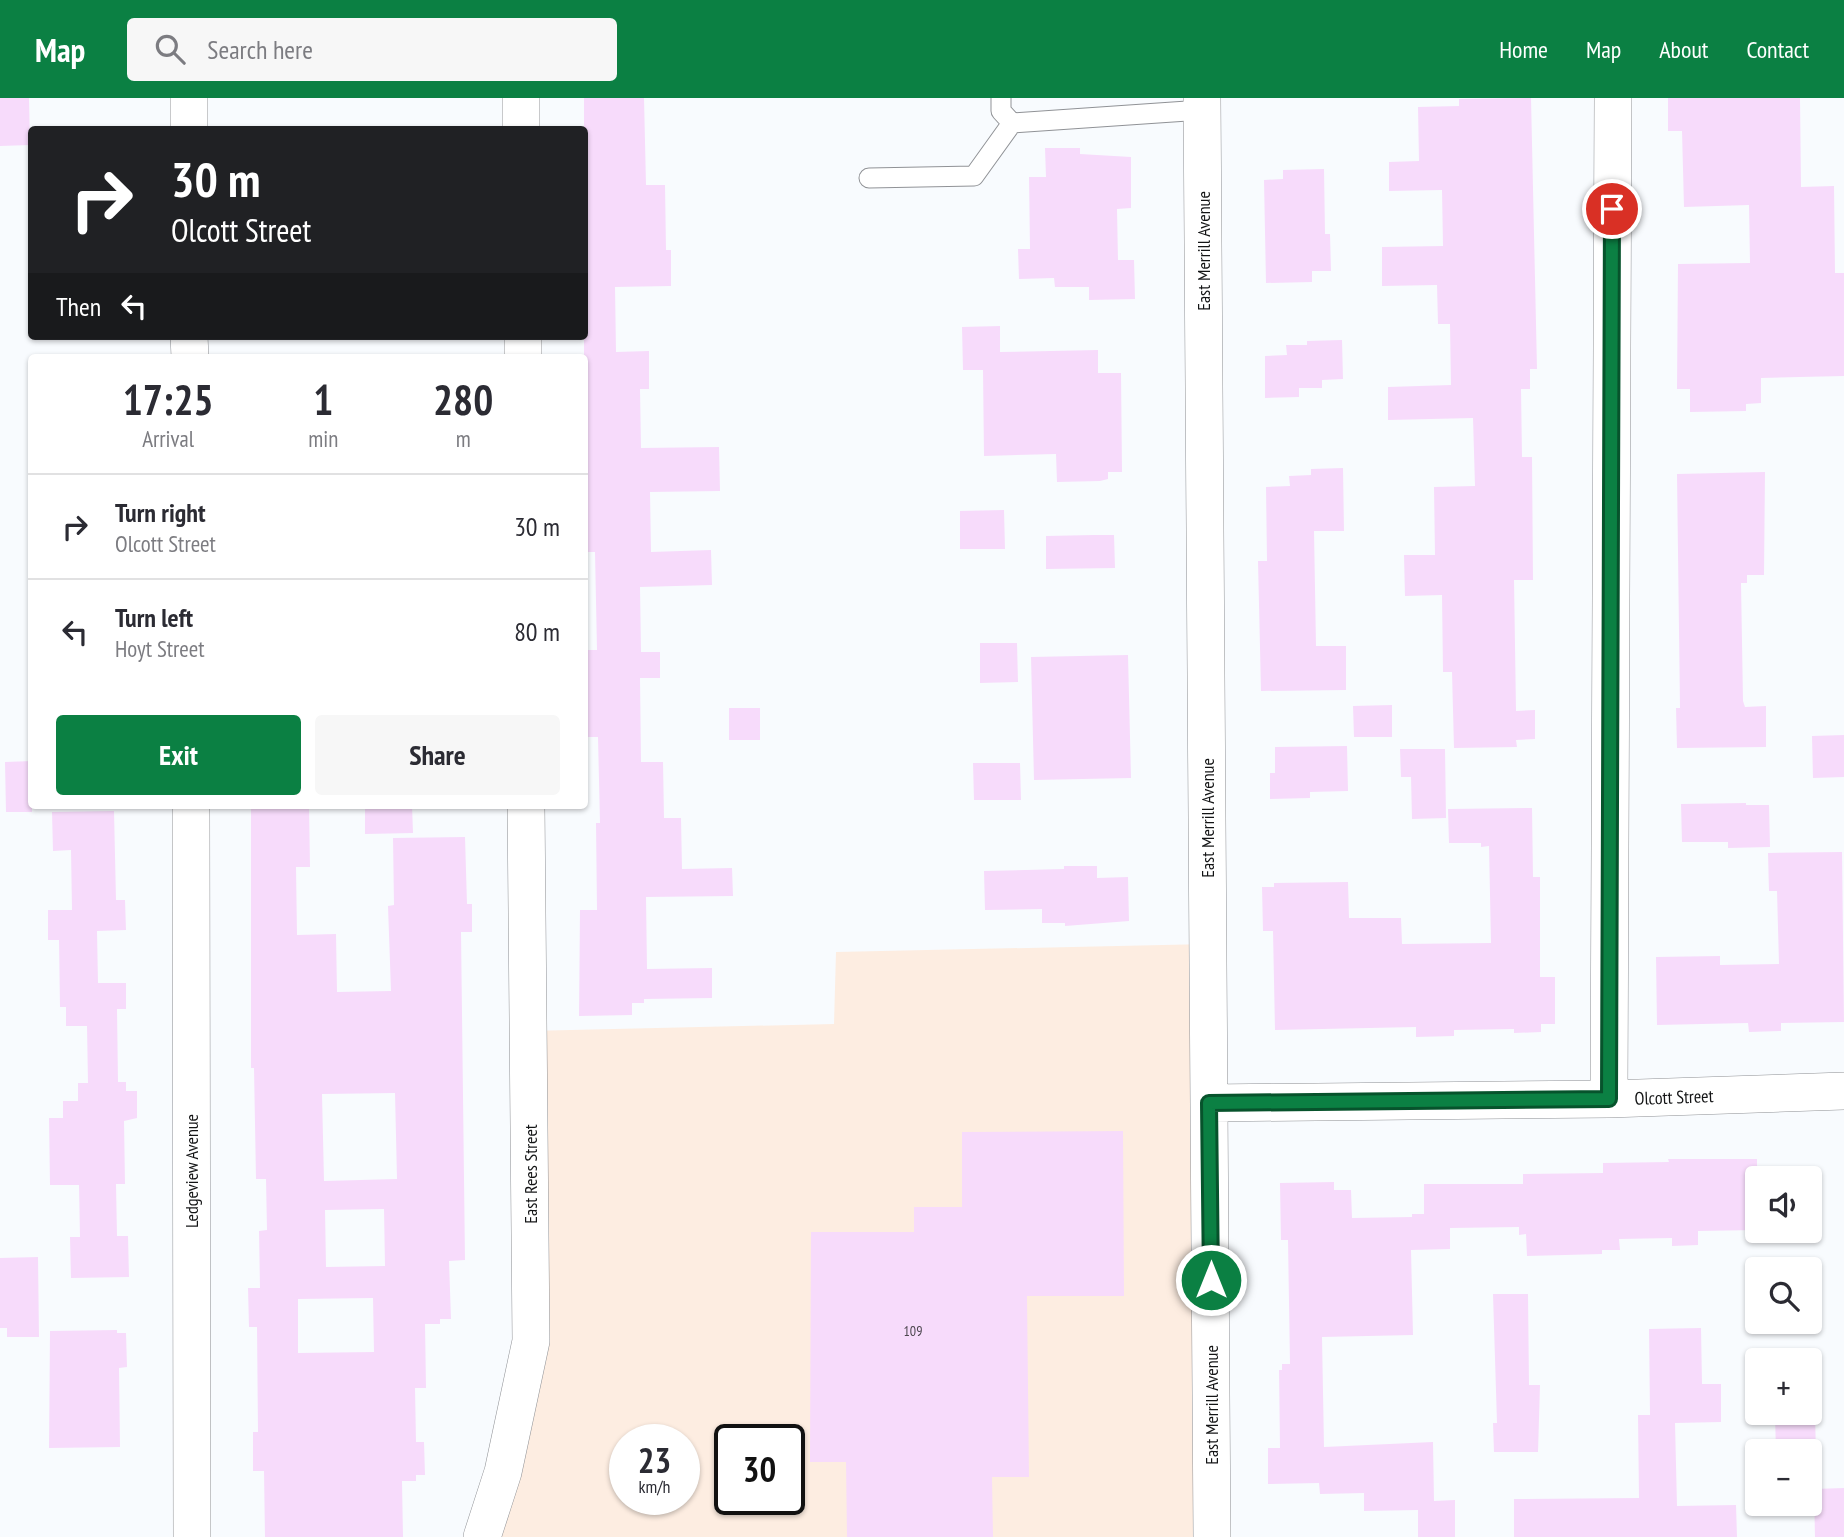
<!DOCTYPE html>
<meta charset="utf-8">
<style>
body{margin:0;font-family:"PT Sans Narrow",sans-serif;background:#f7f7f7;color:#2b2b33;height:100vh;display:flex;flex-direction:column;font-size:26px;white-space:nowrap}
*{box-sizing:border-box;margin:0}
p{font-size:23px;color:#7c7c81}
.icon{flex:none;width:38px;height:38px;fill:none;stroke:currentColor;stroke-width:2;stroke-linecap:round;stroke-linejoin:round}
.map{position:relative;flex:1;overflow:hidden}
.sheet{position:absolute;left:28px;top:256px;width:560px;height:455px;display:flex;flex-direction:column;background:#fff;border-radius:7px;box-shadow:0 2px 5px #0004}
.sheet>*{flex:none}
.guide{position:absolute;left:28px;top:28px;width:560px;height:214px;border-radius:7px;box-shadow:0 2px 5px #0004;background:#202124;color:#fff;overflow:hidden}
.controls{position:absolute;left:1745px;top:1068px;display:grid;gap:14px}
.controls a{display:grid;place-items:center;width:77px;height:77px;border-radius:7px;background:#fff;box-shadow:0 2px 5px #0004;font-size:35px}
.speed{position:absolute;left:609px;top:1326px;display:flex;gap:14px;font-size:35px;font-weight:700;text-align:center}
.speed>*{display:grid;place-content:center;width:91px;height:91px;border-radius:50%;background:#fff;box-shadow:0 2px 5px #0004;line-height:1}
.speed small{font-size:18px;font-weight:400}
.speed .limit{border:4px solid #111;border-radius:10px;background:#fff;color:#111}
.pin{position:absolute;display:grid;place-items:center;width:60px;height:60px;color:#fff;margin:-30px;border:4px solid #fff;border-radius:50%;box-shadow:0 2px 7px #0007}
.me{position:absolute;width:77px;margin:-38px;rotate:0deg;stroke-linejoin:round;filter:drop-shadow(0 0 5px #0008)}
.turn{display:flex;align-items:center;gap:24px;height:147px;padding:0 28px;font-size:32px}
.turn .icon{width:91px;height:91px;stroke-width:2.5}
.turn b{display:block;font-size:49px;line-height:60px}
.then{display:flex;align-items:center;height:66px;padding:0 28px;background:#0003;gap:14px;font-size:26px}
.eta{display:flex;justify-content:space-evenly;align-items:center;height:119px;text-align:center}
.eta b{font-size:42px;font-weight:800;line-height:49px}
.cta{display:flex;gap:14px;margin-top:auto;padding:14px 28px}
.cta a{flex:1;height:80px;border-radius:7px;background:#0b8043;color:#fff;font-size:28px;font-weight:800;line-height:80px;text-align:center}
.cta a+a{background:#f7f7f7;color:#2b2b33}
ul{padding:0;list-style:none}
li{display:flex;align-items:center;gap:21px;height:105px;padding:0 28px;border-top:2px solid #e1e1e2}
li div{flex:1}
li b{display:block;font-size:26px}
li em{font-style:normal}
header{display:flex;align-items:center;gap:42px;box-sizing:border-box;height:98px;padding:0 35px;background:#0b8043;color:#fff}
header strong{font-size:33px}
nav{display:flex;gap:38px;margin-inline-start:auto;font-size:24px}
.search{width:490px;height:63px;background:#f7f7f7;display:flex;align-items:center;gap:18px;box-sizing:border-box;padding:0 24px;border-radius:7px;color:#7c7c81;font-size:26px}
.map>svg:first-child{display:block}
.education{fill:#fdede1;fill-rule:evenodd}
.building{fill:#f7dbfb;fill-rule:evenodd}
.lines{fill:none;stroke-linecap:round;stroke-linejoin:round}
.lane-casing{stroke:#909296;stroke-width:21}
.street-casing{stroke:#909296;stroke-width:38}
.lane{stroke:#fff;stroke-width:19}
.street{stroke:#fff;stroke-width:37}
.route-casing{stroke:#07532c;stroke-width:18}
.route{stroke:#0b8043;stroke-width:12}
.labels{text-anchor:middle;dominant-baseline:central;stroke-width:7;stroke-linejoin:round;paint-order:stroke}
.number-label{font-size:14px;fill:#4c464e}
.street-label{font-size:18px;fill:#131415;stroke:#fff}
</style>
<header>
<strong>Map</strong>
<div class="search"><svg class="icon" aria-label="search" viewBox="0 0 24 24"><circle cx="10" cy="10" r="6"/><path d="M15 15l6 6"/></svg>Search here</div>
<nav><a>Home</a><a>Map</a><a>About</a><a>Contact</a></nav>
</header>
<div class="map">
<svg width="1844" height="1439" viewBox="0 0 1844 1439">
<rect width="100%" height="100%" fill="#f8fbfe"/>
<path class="education" d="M 1208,846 L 1212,1439 L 482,1439 L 531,1243 L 528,933 L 834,926 L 836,854 ZM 625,1342 L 684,1342 L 684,1402 L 625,1402 ZM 730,1342 L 789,1342 L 789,1402 L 730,1402 Z"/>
<path class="building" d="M 0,0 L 29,0 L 30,47 L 0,48 Z
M 584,0 L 644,0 L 646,87 L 665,87 L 666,152 L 671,152 L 671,188 L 615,189 L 616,254 L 649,253 L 649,291 L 640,291 L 641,350 L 719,349 L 720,393 L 650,394 L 651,454 L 711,452 L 712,487 L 640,489 L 641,554 L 660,554 L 660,580 L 640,580 L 641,664 L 663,664 L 664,720 L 681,720 L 682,771 L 732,770 L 733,798 L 646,799 L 647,871 L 712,870 L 712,900 L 644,901 L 644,905 L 632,905 L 632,917 L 579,918 L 580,812 L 597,812 L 596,725 L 600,725 L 598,639 L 584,639 L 584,552 L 597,552 L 595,454 L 588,454 L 584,373 Z
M 1531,0 L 1537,271 L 1530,271 L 1530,291 L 1521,291 L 1522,359 L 1532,359 L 1533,482 L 1514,482 L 1516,613 L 1535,612 L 1535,641 L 1516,642 L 1517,649 L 1454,650 L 1452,574 L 1443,574 L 1442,497 L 1405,498 L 1404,457 L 1435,457 L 1434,389 L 1475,388 L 1473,320 L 1388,322 L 1388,289 L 1451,287 L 1450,226 L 1438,226 L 1437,187 L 1382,188 L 1382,149 L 1443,148 L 1442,92 L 1389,93 L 1389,64 L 1419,63 L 1418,9 L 1459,8 L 1459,1 Z
M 1668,0 L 1800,0 L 1801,89 L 1834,88 L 1835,175 L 1844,175 L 1844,278 L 1761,280 L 1761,305 L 1746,306 L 1746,313 L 1690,314 L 1690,291 L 1677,291 L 1678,166 L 1750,165 L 1749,107 L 1684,109 L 1682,33 L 1668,33 Z
M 1045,50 L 1080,50 L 1080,56 L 1131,59 L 1131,110 L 1117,111 L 1118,162 L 1134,162 L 1135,201 L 1089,202 L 1089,189 L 1055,189 L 1054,180 L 1019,181 L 1018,151 L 1030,151 L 1029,79 L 1046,79 Z
M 1324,71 L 1325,136 L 1330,136 L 1331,173 L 1312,173 L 1312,184 L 1266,185 L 1264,82 L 1283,81 L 1283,72 Z
M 1000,228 L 1000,254 L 1098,252 L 1098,275 L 1121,275 L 1122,374 L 1108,374 L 1108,381 L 1100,383 L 1057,384 L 1056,356 L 984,358 L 983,272 L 963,272 L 962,229 Z
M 1342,242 L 1343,281 L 1322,282 L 1322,290 L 1299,290 L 1299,299 L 1265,300 L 1265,258 L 1287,257 L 1286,247 L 1307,247 L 1307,243 Z
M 1343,370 L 1344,433 L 1314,433 L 1316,548 L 1346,548 L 1346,592 L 1261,593 L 1258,463 L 1267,463 L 1266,389 L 1290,388 L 1289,378 L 1311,377 L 1311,371 Z
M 1765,374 L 1764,477 L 1747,477 L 1747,485 L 1741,485 L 1743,603 L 1745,609 L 1766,608 L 1766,649 L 1677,650 L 1676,610 L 1680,610 L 1677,376 Z
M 1004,412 L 1005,451 L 960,451 L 960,413 Z
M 1094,437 L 1114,437 L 1115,470 L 1046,471 L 1046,438 Z
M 980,545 L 1017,545 L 1018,584 L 980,585 Z
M 1128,557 L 1131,680 L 1034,682 L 1031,559 Z
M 1392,607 L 1392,639 L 1354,639 L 1353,608 Z
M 729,610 L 760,610 L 760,642 L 729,642 Z
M 1844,637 L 1844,679 L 1813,680 L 1812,638 Z
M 1347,648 L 1348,693 L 1310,694 L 1310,700 L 1270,701 L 1270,675 L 1275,675 L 1275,649 Z
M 1400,651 L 1445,651 L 1446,720 L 1412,721 L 1411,679 L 1401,679 Z
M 32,663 L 32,714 L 6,714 L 5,664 Z
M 973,665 L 1020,665 L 1021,702 L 974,702 Z
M 1746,705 L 1746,707 L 1769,707 L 1770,749 L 1728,750 L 1728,744 L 1682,744 L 1681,706 Z
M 251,707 L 309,707 L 310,769 L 296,769 L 297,837 L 336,836 L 337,894 L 391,893 L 388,808 L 394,807 L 393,740 L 465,739 L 467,806 L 472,806 L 472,834 L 461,834 L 465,1162 L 449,1163 L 451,1221 L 440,1221 L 440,1226 L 425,1226 L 426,1290 L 415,1290 L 416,1344 L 424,1344 L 425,1377 L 416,1377 L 416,1383 L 402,1383 L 403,1439 L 265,1439 L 264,1373 L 253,1373 L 253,1334 L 258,1334 L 257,1229 L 249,1229 L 248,1190 L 260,1190 L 259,1133 L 267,1132 L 266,1081 L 256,1081 L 254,970 L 251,970 ZM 395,995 L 397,1081 L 324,1083 L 322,996 ZM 384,1111 L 385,1168 L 326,1169 L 325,1112 ZM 373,1200 L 374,1254 L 298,1255 L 298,1201 Z
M 365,707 L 412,707 L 413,735 L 365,736 Z
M 1532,710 L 1533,779 L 1540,779 L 1540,879 L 1555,879 L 1555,926 L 1541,926 L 1541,934 L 1514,935 L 1514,931 L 1454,932 L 1454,938 L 1416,939 L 1416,929 L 1275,932 L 1273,833 L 1263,833 L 1262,789 L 1274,789 L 1274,785 L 1348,784 L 1349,820 L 1401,820 L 1402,846 L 1491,845 L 1489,748 L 1481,749 L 1481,745 L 1449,745 L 1448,711 Z
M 114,713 L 116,802 L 125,802 L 126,832 L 97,833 L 98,885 L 126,885 L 126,911 L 117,911 L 118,984 L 126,984 L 126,993 L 137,993 L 137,1020 L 124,1023 L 125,1086 L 116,1086 L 117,1138 L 128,1138 L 129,1179 L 71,1180 L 70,1139 L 80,1139 L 79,1087 L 50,1087 L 49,1020 L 63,1020 L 63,1003 L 78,1003 L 78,985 L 88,985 L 87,928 L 66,928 L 66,909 L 60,909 L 59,842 L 48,842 L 48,812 L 72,812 L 71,752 L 53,753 L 52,714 Z
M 1842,754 L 1844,924 L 1781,925 L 1781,933 L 1749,934 L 1748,925 L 1657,927 L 1656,859 L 1720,858 L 1720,867 L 1779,866 L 1777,793 L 1769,793 L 1768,755 Z
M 1064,768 L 1097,768 L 1097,780 L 1128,779 L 1129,823 L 1065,828 L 1065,825 L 1042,825 L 1042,811 L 985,812 L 984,773 L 1064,771 Z
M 1123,1033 L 1124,1198 L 1027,1198 L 1029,1379 L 992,1379 L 993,1439 L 847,1439 L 846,1364 L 810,1364 L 811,1134 L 914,1134 L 914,1109 L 962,1109 L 962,1034 Z
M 1668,1061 L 1757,1061 L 1757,1132 L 1698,1133 L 1698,1147 L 1672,1148 L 1672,1140 L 1619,1141 L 1620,1152 L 1602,1152 L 1602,1156 L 1527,1158 L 1526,1136 L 1519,1137 L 1519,1129 L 1450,1130 L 1450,1151 L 1411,1152 L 1413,1237 L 1322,1239 L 1324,1349 L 1433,1344 L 1434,1403 L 1455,1402 L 1455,1439 L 1418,1439 L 1418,1412 L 1364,1413 L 1364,1395 L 1320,1396 L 1319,1385 L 1268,1386 L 1268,1350 L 1280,1350 L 1279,1272 L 1282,1272 L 1282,1266 L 1290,1266 L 1288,1142 L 1281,1142 L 1280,1085 L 1334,1084 L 1334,1092 L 1351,1092 L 1352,1120 L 1412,1119 L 1412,1116 L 1424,1116 L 1424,1086 L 1523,1086 L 1523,1076 L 1603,1075 L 1603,1065 L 1669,1064 Z
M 38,1159 L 39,1239 L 7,1239 L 7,1230 L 0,1230 L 0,1160 Z
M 1493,1196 L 1528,1196 L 1529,1287 L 1540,1287 L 1538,1354 L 1494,1354 L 1493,1325 L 1497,1325 Z
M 1701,1230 L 1702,1286 L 1721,1286 L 1721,1324 L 1675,1325 L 1677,1408 L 1736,1407 L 1737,1439 L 1514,1439 L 1514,1401 L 1639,1400 L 1638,1317 L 1650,1317 L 1649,1231 Z
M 117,1232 L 117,1235 L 126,1235 L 127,1269 L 119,1270 L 120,1349 L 49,1350 L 50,1233 Z
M 1775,1318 L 1815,1318 L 1816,1353 L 1776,1353 Z
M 1844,1390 L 1844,1439 L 1815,1439 L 1814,1391 Z"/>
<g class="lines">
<g class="lane-casing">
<path id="lane" d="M 1001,0 L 1001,13 L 1012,25
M 869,80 L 974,78 L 1012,25 L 1202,12"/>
</g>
<g class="street-casing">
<path id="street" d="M 189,0 L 189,32
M 521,0 L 521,32
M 1202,0 L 1212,1439
M 189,238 L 190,259
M 523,238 L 523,259
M 191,707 L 192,1439
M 1609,1001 L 1613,0
M 1209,1005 L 1609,1001 L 1844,993
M 482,1439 L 503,1374 L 531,1243 L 526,707"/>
</g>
<use href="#lane" class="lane"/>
<use href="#street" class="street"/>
</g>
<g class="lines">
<g class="route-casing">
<path id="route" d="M 1211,1182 L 1209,1005 L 1609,1001 L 1612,111"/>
</g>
<use href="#route" class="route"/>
</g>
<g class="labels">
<g class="number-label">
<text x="913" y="1233">109</text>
</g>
<g class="street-label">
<text transform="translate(1203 153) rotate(-90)">East Merrill Avenue</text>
<text transform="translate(1207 720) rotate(-90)">East Merrill Avenue</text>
<text transform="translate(1674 999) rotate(-2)">Olcott Street</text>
<text transform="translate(191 1073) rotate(-90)">Ledgeview Avenue</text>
<text transform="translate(530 1076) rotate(-90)">East Rees Street</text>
<text transform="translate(1211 1307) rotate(-90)">East Merrill Avenue</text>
</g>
</g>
</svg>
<div class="controls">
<a><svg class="icon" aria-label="sound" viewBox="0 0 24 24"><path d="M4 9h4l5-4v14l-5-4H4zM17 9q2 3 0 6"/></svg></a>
<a><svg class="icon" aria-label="search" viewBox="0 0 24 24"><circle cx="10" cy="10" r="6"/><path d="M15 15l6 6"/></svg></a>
<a>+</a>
<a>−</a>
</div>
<div class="speed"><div>23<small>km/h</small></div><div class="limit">30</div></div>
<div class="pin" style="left:1612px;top:111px;background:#d93025"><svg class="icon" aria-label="arrive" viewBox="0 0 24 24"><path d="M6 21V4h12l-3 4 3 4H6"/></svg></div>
<svg class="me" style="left:1211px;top:1182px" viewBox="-20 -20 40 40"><circle r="17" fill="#0b8043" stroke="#fff" stroke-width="3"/><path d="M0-11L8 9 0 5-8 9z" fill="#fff"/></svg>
<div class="guide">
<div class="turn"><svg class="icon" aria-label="right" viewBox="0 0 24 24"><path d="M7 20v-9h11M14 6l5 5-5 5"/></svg><div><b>30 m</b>Olcott Street</div></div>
<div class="then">Then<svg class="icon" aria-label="left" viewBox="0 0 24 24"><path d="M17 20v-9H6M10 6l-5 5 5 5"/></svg></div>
</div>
<section class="sheet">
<div class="eta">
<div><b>17:25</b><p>Arrival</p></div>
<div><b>1</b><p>min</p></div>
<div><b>280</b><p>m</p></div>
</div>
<ul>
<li><svg class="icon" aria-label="right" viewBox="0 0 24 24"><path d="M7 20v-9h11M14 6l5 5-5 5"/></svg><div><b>Turn right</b><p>Olcott Street</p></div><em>30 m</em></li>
<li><svg class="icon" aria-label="left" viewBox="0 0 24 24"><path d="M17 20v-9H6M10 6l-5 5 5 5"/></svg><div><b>Turn left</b><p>Hoyt Street</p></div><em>80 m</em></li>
</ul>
<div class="cta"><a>Exit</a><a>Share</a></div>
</section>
</div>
